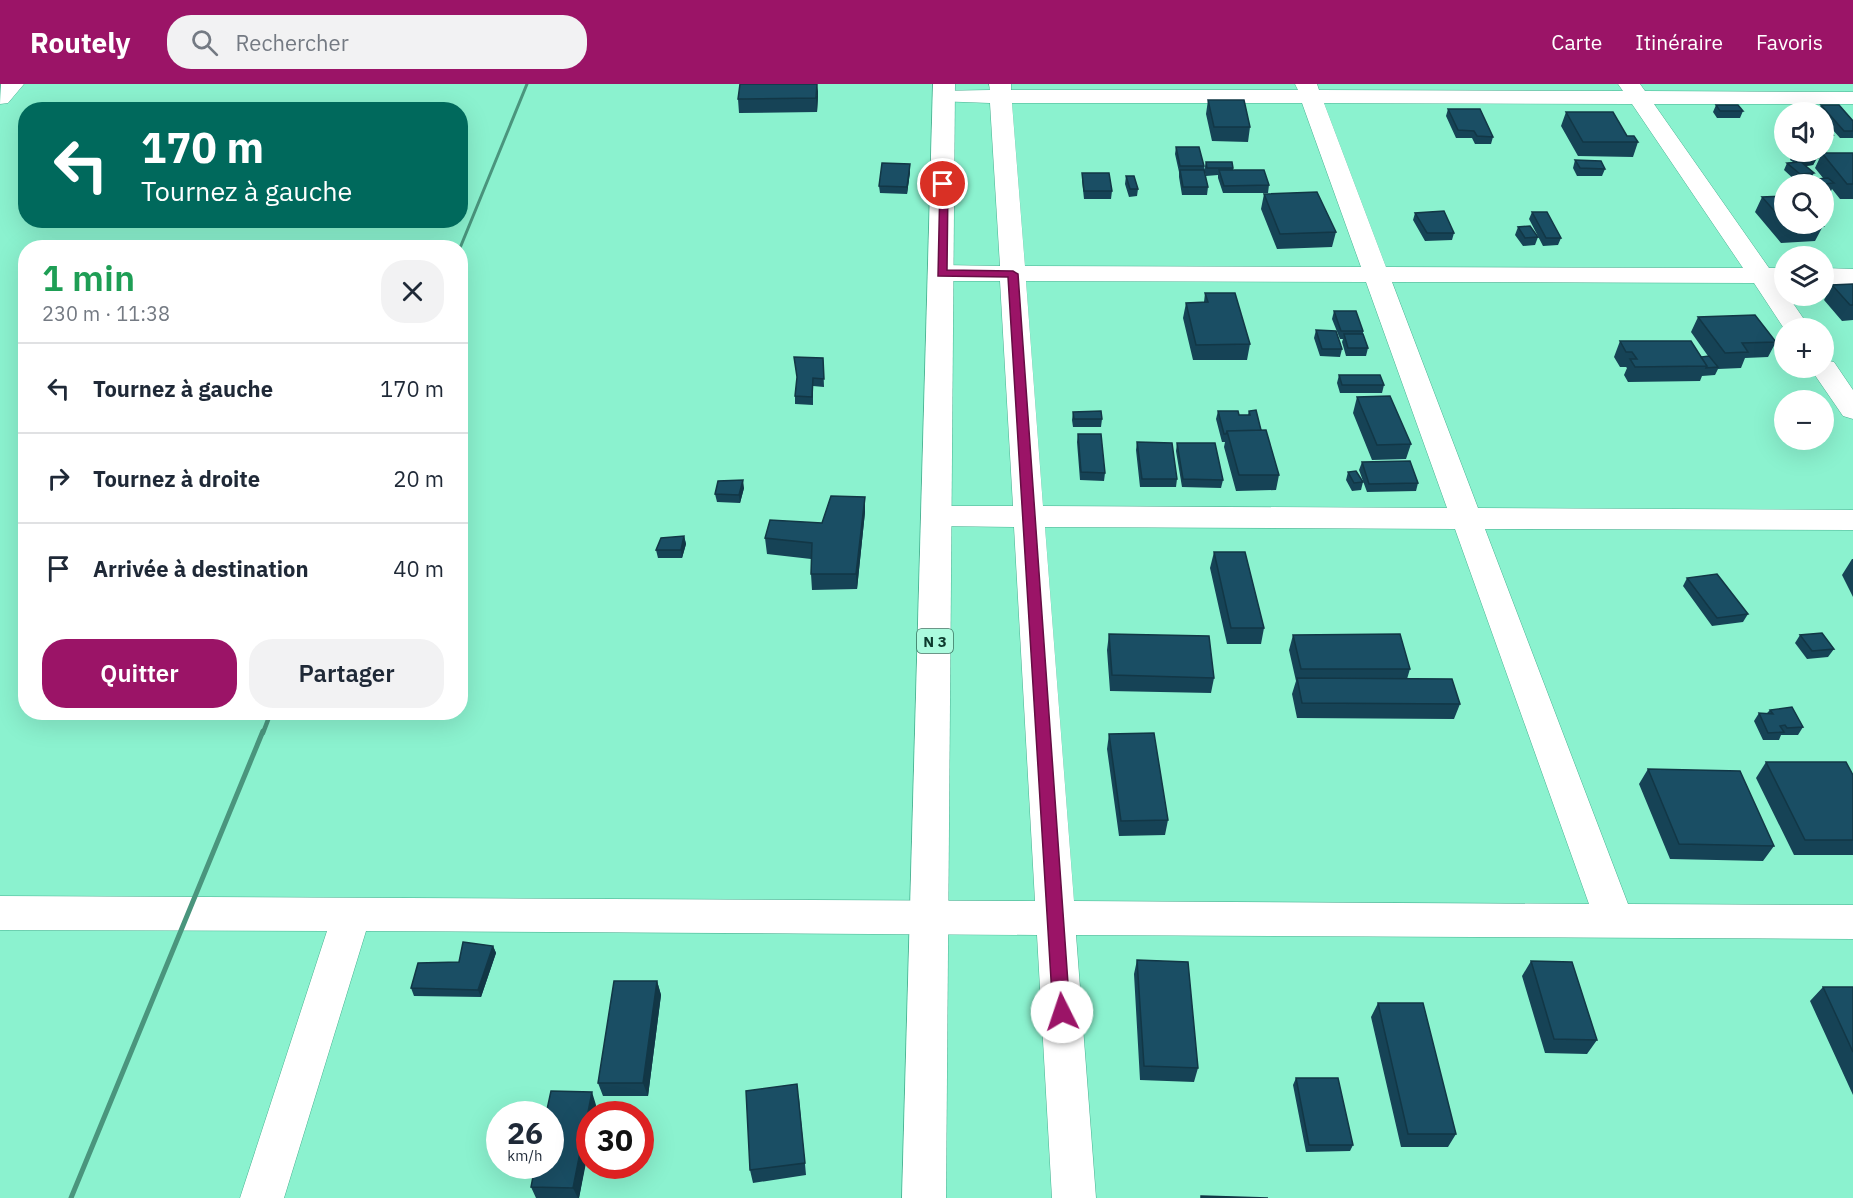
<!DOCTYPE html>
<html lang="fr">
<meta charset="utf-8">
<style>
body{margin:0;font-family:"IBM Plex Sans",sans-serif;background:#f2f2f3;color:#1f2937;height:100vh;display:flex;flex-direction:column;font-size:22px;white-space:nowrap}
*{box-sizing:border-box;margin:0}
p{font-size:20px;color:#747a83}
.icon{flex:none;width:33px;height:33px;fill:none;stroke:currentColor;stroke-width:2;stroke-linecap:round;stroke-linejoin:round}
.map{position:relative;flex:1;overflow:hidden}
.sheet{position:absolute;left:18px;top:156px;width:450px;height:480px;display:flex;flex-direction:column;background:#fff;border-radius:24px;box-shadow:0 6px 24px #0002}
.sheet>*{flex:none}
.banner{position:absolute;left:18px;top:18px;width:450px;height:126px;border-radius:24px;box-shadow:0 6px 24px #0002;background:#00695c;color:#fff;overflow:hidden}
.fabs{position:absolute;left:1774px;top:18px;display:grid;gap:12px}
.fabs a{display:grid;place-items:center;width:60px;height:60px;border-radius:50%;background:#fff;box-shadow:0 6px 24px #0002;font-size:30px}
.speed{position:absolute;left:486px;top:1017px;display:flex;gap:12px;font-size:30px;font-weight:700;text-align:center}
.speed>*{display:grid;place-content:center;width:78px;height:78px;border-radius:50%;background:#fff;box-shadow:0 6px 24px #0002;line-height:1}
.speed small{font-size:15px;font-weight:400}
.speed .limit{border:9px solid #d22;background:#fff;color:#111}
.pin{position:absolute;display:grid;place-items:center;width:51px;height:51px;color:#fff;margin:-26px;border:3px solid #fff;border-radius:50%;box-shadow:0 2px 6px #0007}
.me{position:absolute;width:66px;margin:-33px;rotate:356deg;stroke-linejoin:round;filter:drop-shadow(0 0 4px #0008)}
.turn{display:flex;align-items:center;gap:21px;height:126px;padding:0 24px;font-size:27px}
.turn .icon{width:78px;height:78px;stroke-width:2.5}
.turn b{display:block;font-size:42px;line-height:51px}
.round{display:grid;place-items:center;flex:none;width:63px;height:63px;border-radius:24px;background:#f2f2f3}
.summary{display:flex;align-items:center;justify-content:space-between;height:102px;padding:0 24px}
h1{font-size:36px;font-weight:600;line-height:45px;color:#1e9e55}
.primary-button{display:flex;gap:12px;margin-top:auto;padding:12px 24px}
.primary-button a{flex:1;height:69px;border-radius:24px;background:#9b1467;color:#fff;font-size:24px;font-weight:600;line-height:69px;text-align:center}
.primary-button a+a{background:#f2f2f3;color:#1f2937}
ul{padding:0;list-style:none}
li{display:flex;align-items:center;gap:18px;height:90px;padding:0 24px;border-top:2px solid #e0e1e3}
li div{flex:1}
li b{display:block;font-size:22px}
li em{font-style:normal}
header{display:flex;align-items:center;gap:36px;box-sizing:border-box;height:84px;padding:0 30px;background:#9b1467;color:#fff}
header strong{font-size:28px}
nav{display:flex;gap:33px;margin-inline-start:auto;font-size:21px}
.search{width:420px;height:54px;background:#f2f2f3;display:flex;align-items:center;gap:15px;box-sizing:border-box;padding:0 21px;border-radius:24px;color:#747a83;font-size:22px}
.map>svg:first-child{display:block}
.lines{fill:none;stroke-linecap:round;stroke-linejoin:round}
.minor-casing{stroke:#48b191;stroke-width:1}
.major-casing{stroke:#48b191;stroke-width:1}
.minor{fill:#fff;fill-rule:evenodd}
.major{fill:#fff;fill-rule:evenodd}
.rail-far2{stroke:#4a957d;stroke-width:3}
.rail-far1{stroke:#4a957d;stroke-width:4.5}
.rail{stroke:#4a957d;stroke-width:5}
.wall{fill:#164356}
.shaded-wall{fill:#123746}
.building{fill:#1a4e64;stroke:#123746;stroke-width:1.5}
.route{fill:#9b1467;stroke:#650d43;stroke-width:1.5}
.labels{text-anchor:middle;dominant-baseline:central;stroke-width:6;stroke-linejoin:round;paint-order:stroke}
.shield{fill:#abfbde;stroke:#3c7462;stroke-width:1.5}
.shield-label{font-size:15px;font-weight:bold;fill:#0c3a2d}
</style>
<header>
<strong>Routely</strong>
<div class="search"><svg class="icon" aria-label="search" viewBox="0 0 24 24"><circle cx="10" cy="10" r="6"/><path d="M15 15l6 6"/></svg>Rechercher</div>
<nav><a>Carte</a><a>Itinéraire</a><a>Favoris</a></nav>
</header>
<div class="map">
<svg width="1853" height="1114" viewBox="0 0 1853 1114">
<rect width="100%" height="100%" fill="#8bf2cf"/>
<g class="lines">
<g class="minor-casing">
<path id="minor" d="M 1,0 L 24,0 L 8,19 L 0,20 Z
M 989,0 L 1011,0 L 1011,6 L 1298,6 L 1295,0 L 1317,0 L 1319,6 L 1623,7 L 1618,0 L 1640,0 L 1645,7 L 1853,8 L 1853,20 L 1654,20 L 1769,184 L 1785,184 L 1785,200 L 1779,200 L 1785,212 L 1788,212 L 1810,244 L 1785,246 L 1754,199 L 1392,198 L 1478,424 L 1853,426 L 1853,446 L 1485,445 L 1628,820 L 1853,821 L 1853,855 L 1076,851 L 1096,1114 L 1052,1114 L 1037,851 L 366,847 L 284,1114 L 240,1114 L 327,847 L 0,846 L 0,812 L 1035,817 L 1014,443 L 937,442 L 926,439 L 922,432 L 926,425 L 937,422 L 1013,422 L 1000,197 L 942,197 L 933,194 L 929,189 L 933,184 L 942,181 L 1000,182 L 990,19 L 936,17 L 933,12 L 936,7 L 990,6 ZM 1012,19 L 1302,19 L 1361,183 L 1025,182 ZM 1324,19 L 1632,20 L 1743,184 L 1386,183 ZM 1026,197 L 1366,198 L 1447,424 L 1043,422 ZM 1045,443 L 1455,445 L 1589,820 L 1074,817 Z
M 1824,184 L 1853,185 L 1853,201 L 1824,200 Z
M 1824,276 L 1834,278 L 1853,306 L 1853,335 L 1843,332 L 1810,284 L 1824,284 Z"/>
</g>
<g class="major-casing">
<path id="major" d="M 933,0 L 955,0 L 946,1114 L 902,1114 Z"/>
</g>
<use href="#minor" class="minor"/>
<use href="#major" class="major"/>
<path class="rail-far2" d="M 460,164 L 527,0"/>
<path class="rail-far1" d="M 263,649 L 271,628"/>
<path class="rail" d="M 71,1114 L 263,647"/>
</g>
<path class="wall" d="M 818,12 L 817,28 L 739,29 L 738,15 Z
M 1208,16 L 1250,43 L 1248,58 L 1212,57 L 1206,30 Z
M 1716,21 L 1743,27 L 1740,34 L 1717,34 L 1713,28 Z
M 1821,21 L 1853,37 L 1853,54 L 1840,54 L 1824,36 L 1824,28 L 1818,28 Z
M 1792,23 L 1813,28 L 1790,28 Z
M 1448,25 L 1493,53 L 1491,60 L 1475,60 L 1472,54 L 1456,54 L 1446,32 Z
M 1566,28 L 1627,52 L 1638,58 L 1633,73 L 1578,72 L 1561,42 Z
M 1824,41 L 1833,51 L 1829,59 L 1824,59 Z
M 1176,63 L 1204,82 L 1204,86 L 1208,103 L 1207,111 L 1182,111 L 1179,93 L 1179,88 L 1175,70 Z
M 1793,68 L 1817,74 L 1813,81 L 1806,82 L 1814,89 L 1810,96 L 1797,98 L 1784,86 L 1787,79 L 1793,78 L 1790,76 Z
M 1822,69 L 1853,69 L 1853,115 L 1840,115 L 1832,105 L 1831,107 L 1824,108 L 1824,100 L 1813,100 L 1816,95 L 1823,94 L 1815,84 Z
M 1575,76 L 1605,85 L 1602,92 L 1577,92 L 1573,84 Z
M 1206,78 L 1233,84 L 1233,86 L 1269,101 L 1268,109 L 1223,109 L 1218,94 L 1218,91 L 1206,92 L 1204,86 Z
M 910,88 L 907,110 L 880,109 L 879,102 Z
M 1082,89 L 1112,107 L 1111,115 L 1084,115 L 1082,96 Z
M 1126,92 L 1138,105 L 1137,112 L 1129,113 L 1125,100 Z
M 1264,110 L 1336,148 L 1332,163 L 1277,165 L 1261,125 Z
M 1762,113 L 1823,142 L 1815,157 L 1781,159 L 1755,128 Z
M 1532,128 L 1561,154 L 1558,161 L 1543,162 L 1529,135 Z
M 1415,129 L 1454,149 L 1452,156 L 1425,157 L 1413,136 Z
M 1518,143 L 1538,153 L 1535,161 L 1523,162 L 1515,151 Z
M 1853,200 L 1853,236 L 1842,237 L 1824,216 L 1832,201 Z
M 1205,209 L 1250,260 L 1247,276 L 1193,276 L 1183,234 L 1186,219 L 1204,218 Z
M 1334,227 L 1363,247 L 1363,250 L 1368,264 L 1366,272 L 1346,272 L 1342,258 L 1343,255 L 1340,255 L 1332,235 Z
M 1698,233 L 1776,258 L 1768,273 L 1745,274 L 1741,284 L 1718,285 L 1715,291 L 1702,292 L 1700,297 L 1628,298 L 1624,291 L 1627,284 L 1626,283 L 1620,283 L 1614,273 L 1620,257 L 1701,273 L 1708,272 L 1691,248 Z
M 1316,246 L 1342,265 L 1340,273 L 1320,272 L 1314,254 Z
M 823,274 L 824,303 L 813,302 L 813,321 L 795,320 L 795,312 Z
M 1339,291 L 1384,301 L 1382,309 L 1340,309 L 1337,299 Z
M 1357,313 L 1411,360 L 1406,375 L 1372,376 L 1353,329 Z
M 1218,327 L 1239,331 L 1248,331 L 1249,327 L 1261,346 L 1279,391 L 1276,406 L 1236,407 L 1224,363 L 1225,358 L 1222,358 L 1216,335 Z
M 1073,328 L 1102,335 L 1101,343 L 1073,343 L 1072,336 Z
M 1078,350 L 1105,389 L 1104,397 L 1080,396 L 1077,358 Z
M 1137,358 L 1177,395 L 1176,403 L 1140,403 L 1136,366 Z
M 1177,359 L 1223,396 L 1221,404 L 1182,403 L 1176,367 Z
M 1362,378 L 1418,399 L 1416,407 L 1367,408 L 1359,386 Z
M 1348,388 L 1363,398 L 1361,406 L 1352,407 L 1346,396 Z
M 744,404 L 740,419 L 717,418 L 715,410 Z
M 865,413 L 865,428 L 857,505 L 812,506 L 811,490 L 811,475 L 767,470 L 765,454 L 822,439 Z
M 684,452 L 686,460 L 682,474 L 658,474 L 656,466 Z
M 1214,468 L 1264,544 L 1261,560 L 1227,560 L 1210,484 Z
M 1852,475 L 1853,475 L 1853,513 L 1842,491 Z
M 1687,494 L 1748,530 L 1743,538 L 1712,542 L 1683,502 Z
M 1109,550 L 1214,594 L 1211,609 L 1110,607 L 1107,566 Z
M 1293,551 L 1410,585 L 1407,595 L 1460,620 L 1454,635 L 1297,634 L 1292,610 L 1296,597 L 1289,566 Z
M 1800,551 L 1834,565 L 1828,573 L 1807,575 L 1795,559 Z
M 1770,626 L 1803,643 L 1798,651 L 1781,651 L 1779,656 L 1763,656 L 1754,637 L 1759,629 L 1767,629 Z
M 1109,650 L 1168,736 L 1165,751 L 1119,752 L 1107,665 Z
M 1766,678 L 1853,691 L 1853,771 L 1794,771 L 1756,694 Z
M 1648,685 L 1774,762 L 1763,777 L 1670,775 L 1639,700 Z
M 493,862 L 496,869 L 481,913 L 414,912 L 411,904 L 459,878 Z
M 1137,876 L 1198,984 L 1194,998 L 1140,996 L 1134,890 Z
M 1531,877 L 1597,956 L 1587,970 L 1545,969 L 1522,892 Z
M 657,897 L 661,911 L 648,1012 L 603,1012 L 598,999 Z
M 1823,903 L 1853,903 L 1853,1011 L 1810,917 Z
M 1378,919 L 1456,1050 L 1448,1063 L 1401,1063 L 1371,933 Z
M 1296,994 L 1353,1061 L 1350,1067 L 1306,1068 L 1293,1001 Z
M 799,1014 L 806,1091 L 753,1099 L 750,1086 Z
M 596,1021 L 579,1114 L 536,1114 L 531,1103 Z"/>
<path class="shaded-wall" d="M 818,0 L 818,12 L 817,28 L 816,14 Z
M 1817,74 L 1813,81 L 1798,83 L 1802,76 Z
M 910,80 L 910,88 L 907,110 L 907,103 Z
M 743,396 L 744,404 L 740,419 L 739,411 Z
M 865,413 L 865,428 L 857,505 L 856,490 Z
M 684,452 L 686,460 L 682,474 L 681,466 Z
M 493,862 L 496,869 L 481,913 L 478,906 Z
M 657,897 L 661,911 L 648,1012 L 643,999 Z
M 592,1008 L 596,1021 L 595,1030 L 590,1030 L 590,1059 L 579,1114 L 578,1114 L 573,1104 Z"/>
<path class="building" d="M 740,0 L 817,0 L 816,14 L 738,15 Z
M 1208,16 L 1244,16 L 1250,43 L 1214,43 Z
M 1716,21 L 1738,21 L 1743,27 L 1720,27 Z
M 1821,21 L 1839,21 L 1853,37 L 1853,47 L 1844,47 Z
M 1792,23 L 1809,23 L 1813,28 L 1796,28 Z
M 1448,25 L 1480,25 L 1493,53 L 1477,52 L 1474,47 L 1458,46 Z
M 1566,28 L 1613,28 L 1627,52 L 1634,52 L 1638,58 L 1583,58 Z
M 1824,41 L 1833,51 L 1824,51 Z
M 1176,63 L 1199,63 L 1204,82 L 1180,82 Z
M 1793,68 L 1799,69 L 1810,68 L 1817,74 L 1802,76 Z
M 1822,69 L 1853,69 L 1853,100 L 1847,100 Z
M 1575,76 L 1601,77 L 1605,85 L 1580,84 Z
M 1206,78 L 1232,78 L 1233,84 L 1207,84 Z
M 1801,78 L 1814,89 L 1800,90 L 1787,79 Z
M 882,79 L 910,80 L 907,103 L 879,102 Z
M 1180,86 L 1204,86 L 1208,103 L 1183,103 Z
M 1219,86 L 1264,86 L 1269,101 L 1224,102 Z
M 1082,89 L 1109,89 L 1112,107 L 1084,107 Z
M 1126,92 L 1134,92 L 1138,105 L 1130,105 Z
M 1828,94 L 1834,99 L 1822,100 L 1816,95 Z
M 1317,108 L 1336,148 L 1280,150 L 1264,110 Z
M 1785,112 L 1785,139 L 1762,113 Z
M 1444,127 L 1454,149 L 1427,149 L 1415,129 Z
M 1532,128 L 1547,128 L 1561,154 L 1546,154 Z
M 1785,140 L 1820,140 L 1823,142 L 1789,144 Z
M 1530,142 L 1538,153 L 1525,154 L 1518,143 Z
M 1853,200 L 1853,221 L 1850,221 L 1832,201 Z
M 1205,209 L 1235,209 L 1250,260 L 1196,261 L 1186,219 L 1208,218 Z
M 1334,227 L 1356,227 L 1363,247 L 1341,247 Z
M 1755,231 L 1776,258 L 1742,259 L 1748,268 L 1725,269 L 1698,233 Z
M 1316,246 L 1336,247 L 1342,265 L 1322,265 Z
M 1344,250 L 1363,250 L 1368,264 L 1348,264 Z
M 1620,257 L 1691,257 L 1707,282 L 1635,283 L 1630,275 L 1637,275 L 1632,268 L 1626,268 Z
M 1709,272 L 1718,283 L 1706,284 L 1707,282 L 1701,273 Z
M 794,273 L 823,274 L 824,295 L 813,294 L 812,313 L 795,312 L 797,293 Z
M 1339,291 L 1380,291 L 1384,301 L 1342,301 Z
M 1390,312 L 1411,360 L 1377,361 L 1357,313 Z
M 1256,326 L 1261,346 L 1227,347 L 1226,350 L 1224,350 L 1218,327 L 1238,327 L 1239,331 L 1250,331 L 1249,327 Z
M 1101,327 L 1102,335 L 1074,335 L 1073,328 Z
M 1266,346 L 1279,391 L 1239,391 L 1227,347 Z
M 1078,350 L 1101,350 L 1105,389 L 1081,388 Z
M 1137,358 L 1172,359 L 1177,395 L 1142,395 Z
M 1177,359 L 1215,359 L 1223,396 L 1183,395 Z
M 1410,377 L 1418,399 L 1369,400 L 1362,378 Z
M 1356,387 L 1363,398 L 1354,399 L 1348,388 Z
M 743,396 L 739,411 L 715,410 L 718,397 Z
M 831,412 L 865,413 L 856,490 L 811,490 L 812,459 L 765,454 L 770,436 L 822,439 Z
M 684,452 L 681,466 L 656,466 L 661,454 Z
M 1214,468 L 1245,468 L 1264,544 L 1231,544 Z
M 1717,490 L 1748,530 L 1717,534 L 1687,494 Z
M 1822,549 L 1834,565 L 1812,567 L 1800,551 Z
M 1109,550 L 1209,552 L 1214,594 L 1112,591 Z
M 1400,550 L 1410,585 L 1301,585 L 1293,551 Z
M 1297,594 L 1452,595 L 1460,620 L 1302,619 Z
M 1792,623 L 1803,643 L 1787,644 L 1785,641 L 1780,642 L 1784,648 L 1768,649 L 1759,629 L 1773,630 L 1770,626 Z
M 1154,649 L 1168,736 L 1121,737 L 1109,650 Z
M 1766,678 L 1846,678 L 1853,691 L 1853,756 L 1805,756 Z
M 1648,685 L 1740,687 L 1774,762 L 1679,760 Z
M 463,858 L 493,862 L 478,906 L 411,904 L 418,879 L 459,878 Z
M 1137,876 L 1188,878 L 1198,984 L 1144,982 Z
M 1531,877 L 1572,878 L 1597,956 L 1554,955 Z
M 614,897 L 657,897 L 643,999 L 598,999 Z
M 1823,903 L 1853,903 L 1853,968 Z
M 1378,919 L 1423,919 L 1456,1050 L 1408,1050 Z
M 1296,994 L 1338,994 L 1353,1061 L 1309,1061 Z
M 797,1000 L 805,1079 L 750,1086 L 746,1007 Z
M 551,1007 L 592,1008 L 573,1104 L 531,1103 L 535,1082 L 550,1082 L 550,1030 L 546,1030 Z
M 1201,1112 L 1268,1114 L 1201,1114 Z"/>
<path class="route" d="M 940,98 L 948,100 L 947,186 L 1013,187 L 1018,190 L 1070,928 L 1068,933 L 1062,935 L 1056,933 L 1053,928 L 1008,193 L 938,192 Z"/>
<g class="labels">
<rect class="shield" x="917" y="545" width="36" height="24" rx="4.5"/>
<g class="shield-label">
<text x="935" y="557">N 3</text>
</g>
</g>
</svg>
<div class="fabs">
<a><svg class="icon" aria-label="sound" viewBox="0 0 24 24"><path d="M4 9h4l5-4v14l-5-4H4zM17 9q2 3 0 6"/></svg></a>
<a><svg class="icon" aria-label="search" viewBox="0 0 24 24"><circle cx="10" cy="10" r="6"/><path d="M15 15l6 6"/></svg></a>
<a><svg class="icon" aria-label="layers" viewBox="0 0 24 24"><path d="M12 4l9 5-9 5-9-5zM3 14l9 5 9-5"/></svg></a>
<a>+</a>
<a>−</a>
</div>
<div class="speed"><div>26<small>km/h</small></div><div class="limit">30</div></div>
<div class="pin" style="left:943px;top:100px;background:#d93025"><svg class="icon" aria-label="arrive" viewBox="0 0 24 24"><path d="M6 21V4h12l-3 4 3 4H6"/></svg></div>
<svg class="me" style="left:1062px;top:928px" viewBox="-20 -20 40 40"><circle r="19" fill="#fff"/><path d="M0-13L10 11 0 6-10 11z" fill="#9b1467"/></svg>
<div class="banner">
<div class="turn"><svg class="icon" aria-label="left" viewBox="0 0 24 24"><path d="M17 20v-9H6M10 6l-5 5 5 5"/></svg><div><b>170 m</b>Tournez à gauche</div></div>
</div>
<section class="sheet">
<div class="summary"><div><h1>1 min</h1><p>230 m · 11:38</p></div><a class="round"><svg class="icon" aria-label="close" viewBox="0 0 24 24"><path d="M6 6l12 12M18 6L6 18"/></svg></a></div>
<ul>
<li><svg class="icon" aria-label="left" viewBox="0 0 24 24"><path d="M17 20v-9H6M10 6l-5 5 5 5"/></svg><div><b>Tournez à gauche</b></div><em>170 m</em></li>
<li><svg class="icon" aria-label="right" viewBox="0 0 24 24"><path d="M7 20v-9h11M14 6l5 5-5 5"/></svg><div><b>Tournez à droite</b></div><em>20 m</em></li>
<li><svg class="icon" aria-label="arrive" viewBox="0 0 24 24"><path d="M6 21V4h12l-3 4 3 4H6"/></svg><div><b>Arrivée à destination</b></div><em>40 m</em></li>
</ul>
<div class="primary-button"><a>Quitter</a><a>Partager</a></div>
</section>
</div>
